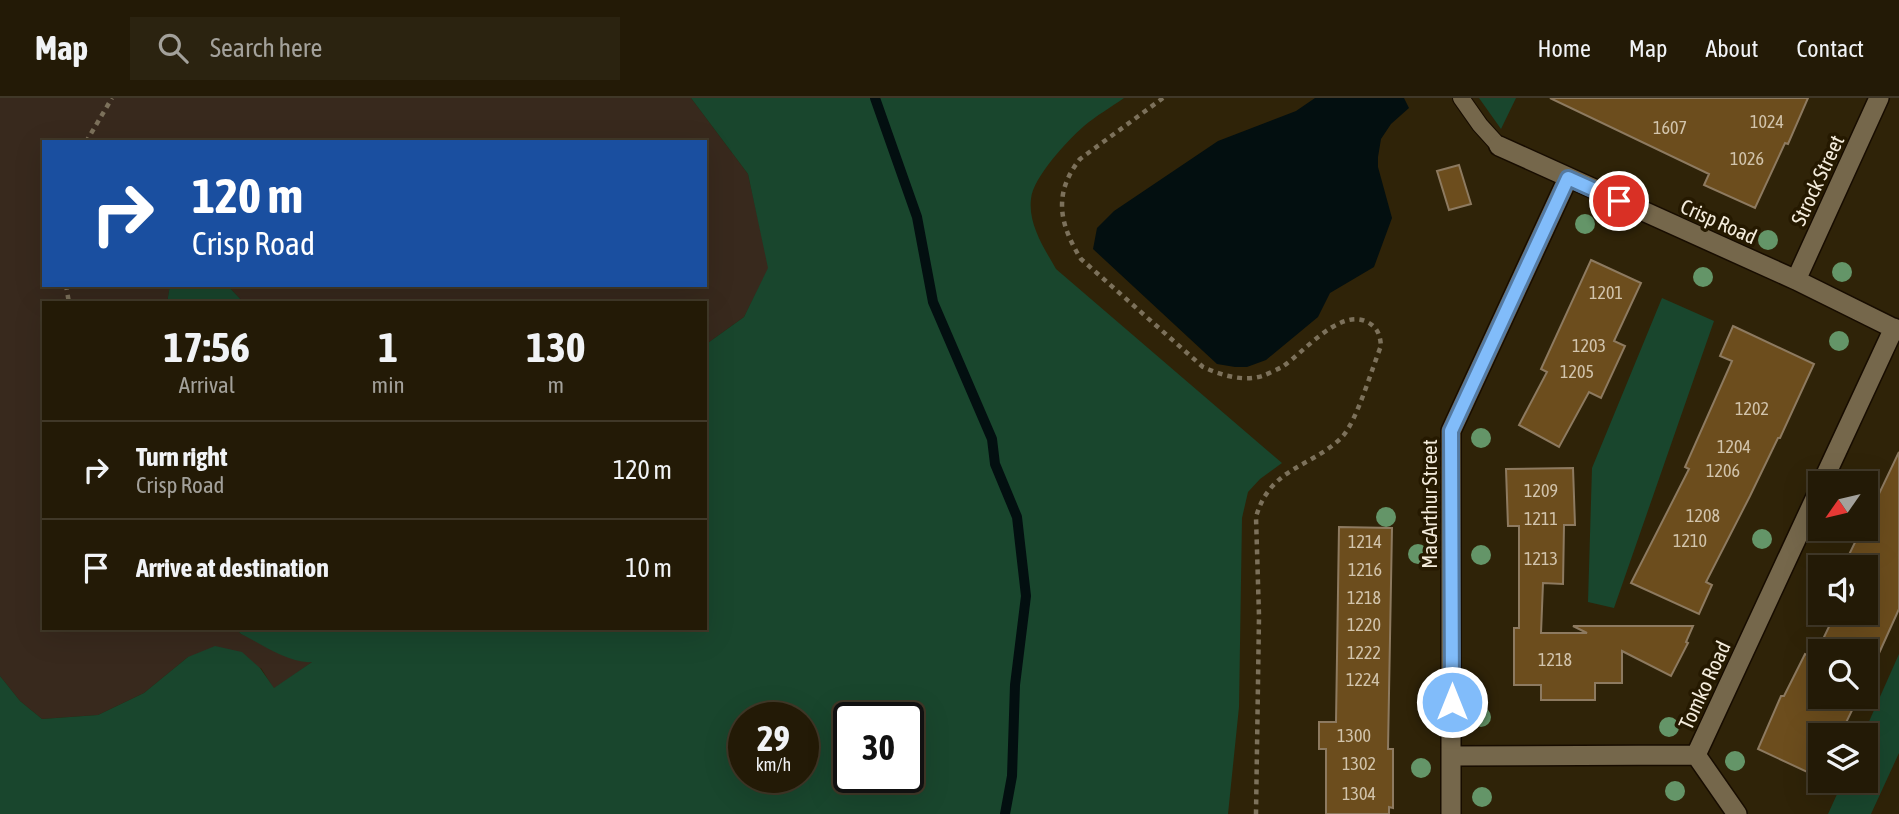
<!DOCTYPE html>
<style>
body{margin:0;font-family:"Asap Condensed",sans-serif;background:#2b2310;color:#f1f3f6;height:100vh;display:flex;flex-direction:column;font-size:26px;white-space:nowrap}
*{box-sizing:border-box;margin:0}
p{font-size:23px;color:#a3a19b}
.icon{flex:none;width:38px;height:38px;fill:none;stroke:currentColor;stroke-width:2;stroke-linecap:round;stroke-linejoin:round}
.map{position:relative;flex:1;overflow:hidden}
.drawer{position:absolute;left:42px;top:203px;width:665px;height:329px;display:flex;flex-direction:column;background:#231a06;border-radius:0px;box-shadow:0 7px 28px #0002,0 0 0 2px #403828}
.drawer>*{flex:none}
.banner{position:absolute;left:42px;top:42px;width:665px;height:147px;border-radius:0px;box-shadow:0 7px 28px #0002,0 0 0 2px #403828;background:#1a4fa0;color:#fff;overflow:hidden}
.needle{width:46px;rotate:236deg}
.tools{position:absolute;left:1808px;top:373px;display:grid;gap:14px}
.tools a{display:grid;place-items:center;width:70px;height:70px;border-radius:0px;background:#231a06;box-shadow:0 7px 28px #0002,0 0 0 2px #403828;font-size:35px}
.speed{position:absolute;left:728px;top:604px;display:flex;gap:14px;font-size:35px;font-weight:700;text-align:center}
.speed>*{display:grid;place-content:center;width:91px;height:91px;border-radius:50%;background:#231a06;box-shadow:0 7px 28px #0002,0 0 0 2px #403828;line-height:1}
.speed small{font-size:18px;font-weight:400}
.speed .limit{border:4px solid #111;border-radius:10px;background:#fff;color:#111}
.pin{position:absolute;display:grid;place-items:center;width:60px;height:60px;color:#fff;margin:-30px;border:4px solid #fff;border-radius:50%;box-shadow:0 2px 7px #0007}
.me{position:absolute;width:77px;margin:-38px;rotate:0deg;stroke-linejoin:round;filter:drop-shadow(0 0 5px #0008)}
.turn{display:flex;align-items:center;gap:24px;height:147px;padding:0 35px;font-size:32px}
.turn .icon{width:91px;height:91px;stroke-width:2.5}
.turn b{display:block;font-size:49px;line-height:60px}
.eta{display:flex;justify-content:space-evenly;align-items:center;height:119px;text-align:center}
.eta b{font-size:42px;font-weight:700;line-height:49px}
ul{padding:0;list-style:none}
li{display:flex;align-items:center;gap:21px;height:98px;padding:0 35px;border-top:2px solid #403828}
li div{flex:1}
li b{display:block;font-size:26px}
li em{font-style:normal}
header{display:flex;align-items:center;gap:42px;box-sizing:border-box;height:98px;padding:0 35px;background:#231a06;border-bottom:2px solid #403828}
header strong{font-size:33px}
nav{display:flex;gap:38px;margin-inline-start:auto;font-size:24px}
.search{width:490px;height:63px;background:#2b2310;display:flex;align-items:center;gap:18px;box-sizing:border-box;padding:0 24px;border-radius:0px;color:#a3a19b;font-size:26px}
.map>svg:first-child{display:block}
.industrial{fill:#38291d}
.green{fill:#19462d;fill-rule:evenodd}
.water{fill:#030f10}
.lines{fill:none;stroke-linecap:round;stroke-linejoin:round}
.stream{stroke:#030f10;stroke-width:10}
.building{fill:#6c4d1d;stroke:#8d7a60;stroke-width:2}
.service-casing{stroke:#170c00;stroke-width:18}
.minor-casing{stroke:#170c00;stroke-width:22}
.path{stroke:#7c715b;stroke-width:4.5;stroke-dasharray:5 5;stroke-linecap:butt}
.service{stroke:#75674b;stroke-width:16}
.minor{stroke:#75674b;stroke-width:19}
.tree{fill:#649568}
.route-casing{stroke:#547aa2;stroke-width:18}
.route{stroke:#81bcfa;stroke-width:12}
.labels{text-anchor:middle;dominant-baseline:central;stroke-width:7;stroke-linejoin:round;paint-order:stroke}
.number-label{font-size:18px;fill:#d2c4ac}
.street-label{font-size:21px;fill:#f4ecdc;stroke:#251900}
</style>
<header>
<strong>Map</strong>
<div class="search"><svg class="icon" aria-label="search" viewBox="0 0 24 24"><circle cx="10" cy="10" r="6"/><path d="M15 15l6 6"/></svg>Search here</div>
<nav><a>Home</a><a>Map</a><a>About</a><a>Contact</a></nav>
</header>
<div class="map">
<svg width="1899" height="716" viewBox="0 0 1899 716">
<rect width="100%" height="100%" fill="#2f2308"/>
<path class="industrial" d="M 0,0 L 691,0 L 748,76 L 769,170 L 744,219 L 705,247 L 705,205 L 244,205 L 227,187 L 705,187 L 705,44 L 44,44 L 44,187 L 170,187 L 167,205 L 44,205 L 44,530 L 235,530 L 241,536 L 315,562 L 274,591 L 261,570 L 188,559 L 144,595 L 98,617 L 42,621 L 20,603 L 0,578 Z"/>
<path class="green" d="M 691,0 L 1124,0 C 1111,9 1096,18 1084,28 C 1068,42 1033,79 1031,101 C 1028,126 1044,150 1056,171 L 1282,365 L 1260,381 L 1248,394 L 1242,420 L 1239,609 L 1228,716 L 0,716 L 0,578 L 20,603 L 42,621 L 98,617 L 144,595 L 188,559 L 215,548 L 242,554 L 260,570 L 274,590 L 312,564 C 289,566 262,546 241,536 L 235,530 L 705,530 L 705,247 L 744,219 L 768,170 L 748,76 ZM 744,620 L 803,620 L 803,679 L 744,679 ZM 849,620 L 908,620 L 908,679 L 849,679 Z
M 1479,0 L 1516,0 L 1501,31 Z
M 170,187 L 227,187 L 244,205 L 167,205 Z
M 1662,200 L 1714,223 L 1614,510 L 1588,504 L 1592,370 Z
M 1899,556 L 1899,655 L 1871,716 L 1828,716 L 1843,683 L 1866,682 L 1866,637 L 1863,637 Z"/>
<path class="water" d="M 1315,0 L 1404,0 L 1409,10 L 1391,26 L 1381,41 L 1378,59 L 1378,69 L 1392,120 L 1374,169 L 1330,195 L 1318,219 L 1266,262 L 1247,269 L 1235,269 L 1217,266 L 1093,151 L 1097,130 L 1114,113 L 1218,43 L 1296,13 Z"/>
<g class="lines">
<path class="stream" d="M 875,0 L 917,119 L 933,204 L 992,341 L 995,366 L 1017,419 L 1026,498 L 1015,587 L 1012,678 L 1005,716"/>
</g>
<path class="building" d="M 1550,0 L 1808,0 L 1788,46 L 1785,45 L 1755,110 L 1704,87 L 1709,76 Z
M 1459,67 L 1471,106 L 1449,112 L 1437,73 Z
M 1591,162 L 1641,185 L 1614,243 L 1625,248 L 1601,300 L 1589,294 L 1559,349 L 1519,327 L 1547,274 L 1541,271 Z
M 1733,228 L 1814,266 L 1780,340 L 1778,340 L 1750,398 L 1706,484 L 1712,487 L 1699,516 L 1631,485 L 1689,371 L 1685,369 L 1732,263 L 1720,258 Z
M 1899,354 L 1899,511 L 1866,584 L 1866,553 L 1820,553 L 1820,598 L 1859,598 L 1840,637 L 1820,637 L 1820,675 L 1818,679 L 1758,651 L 1781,598 L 1784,598 L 1805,556 L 1814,560 L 1836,514 L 1866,514 L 1866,469 L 1843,469 L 1862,430 L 1866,430 L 1866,423 Z
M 1573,370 L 1575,427 L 1564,427 L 1563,486 L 1543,485 L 1541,535 L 1587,535 L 1573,528 L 1693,528 L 1686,544 L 1688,545 L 1671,578 L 1622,553 L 1622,585 L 1595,585 L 1595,602 L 1541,602 L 1541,587 L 1514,587 L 1514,530 L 1519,530 L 1519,428 L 1508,428 L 1506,371 Z
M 1339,429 L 1392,430 L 1388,651 L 1393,651 L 1393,710 L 1389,709 L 1389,716 L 1326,716 L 1326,651 L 1319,651 L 1319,624 L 1336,624 Z"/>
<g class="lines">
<g class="service-casing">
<path id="service" d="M 1461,0 L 1480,27 L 1499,48"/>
</g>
<g class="minor-casing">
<path id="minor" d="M 1499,48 L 1796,182 L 1899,233
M 1796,182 L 1879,0
M 1822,385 L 1894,230
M 1696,657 L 1737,716
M 1452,658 L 1696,657 L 1820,390
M 1451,716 L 1451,333 L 1568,80"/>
</g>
<path class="path" d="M 1163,0 L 1080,61 C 1053,95 1059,126 1081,161 L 1203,269 C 1221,277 1242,284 1262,278 C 1268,276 1276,272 1282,269 C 1303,255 1338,212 1365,223 C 1377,228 1380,236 1381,248 C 1372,270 1357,323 1342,339 C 1311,370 1270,369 1256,419 L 1259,518 L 1256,716
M 86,44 L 112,0
M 66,187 L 69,205"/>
<use href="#service" class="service"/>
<use href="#minor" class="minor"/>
</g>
<g class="tree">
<circle cx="1585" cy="126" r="10"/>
<circle cx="1768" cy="142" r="10"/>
<circle cx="1842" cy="174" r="10"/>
<circle cx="1703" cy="179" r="10"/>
<circle cx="1839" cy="243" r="10"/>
<circle cx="1481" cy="340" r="10"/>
<circle cx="1386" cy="419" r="10"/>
<circle cx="1762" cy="441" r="10"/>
<circle cx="1418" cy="456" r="10"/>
<circle cx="1481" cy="457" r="10"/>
<circle cx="1481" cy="619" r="10"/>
<circle cx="1669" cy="629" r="10"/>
<circle cx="1735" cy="663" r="10"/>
<circle cx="1421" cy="670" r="10"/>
<circle cx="1675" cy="693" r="10"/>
<circle cx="1482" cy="699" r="10"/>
</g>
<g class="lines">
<g class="route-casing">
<path id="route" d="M 1452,604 L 1451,333 L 1568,80 L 1619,103"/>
</g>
<use href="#route" class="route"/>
</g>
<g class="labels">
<g class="number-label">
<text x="1767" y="23">1024</text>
<text x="1670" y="29">1607</text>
<text x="1747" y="60">1026</text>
<text x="1606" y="194">1201</text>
<text x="1589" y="247">1203</text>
<text x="1577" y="273">1205</text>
<text x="1752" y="310">1202</text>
<text x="1734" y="348">1204</text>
<text x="1723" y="372">1206</text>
<text x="1541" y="392">1209</text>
<text x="1703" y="417">1208</text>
<text x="1541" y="420">1211</text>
<text x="1690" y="442">1210</text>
<text x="1365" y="443">1214</text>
<text x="1541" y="460">1213</text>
<text x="1365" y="471">1216</text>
<text x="1364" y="499">1218</text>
<text x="1364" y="526">1220</text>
<text x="1364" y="554">1222</text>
<text x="1555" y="561">1218</text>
<text x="1363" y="581">1224</text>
<text x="1354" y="637">1300</text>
<text x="1359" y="665">1302</text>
<text x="1359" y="695">1304</text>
</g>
<g class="street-label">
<text transform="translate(1817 82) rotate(-65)">Strock Street</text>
<text transform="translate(1719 123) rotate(24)">Crisp Road</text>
<text transform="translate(1429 406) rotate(-90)">MacArthur Street</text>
<text transform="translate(1704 587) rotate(-65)">Tomko Road</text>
</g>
</g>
</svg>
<div class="tools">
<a><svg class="needle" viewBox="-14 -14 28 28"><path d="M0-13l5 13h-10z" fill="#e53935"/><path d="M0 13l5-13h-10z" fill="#a3a19b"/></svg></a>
<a><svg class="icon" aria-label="sound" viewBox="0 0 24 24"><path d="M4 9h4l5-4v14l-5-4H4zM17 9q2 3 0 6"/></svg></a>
<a><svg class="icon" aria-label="search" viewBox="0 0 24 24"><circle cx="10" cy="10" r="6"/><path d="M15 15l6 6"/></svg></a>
<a><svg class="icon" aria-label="layers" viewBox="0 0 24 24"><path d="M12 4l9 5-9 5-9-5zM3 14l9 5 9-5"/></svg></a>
</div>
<div class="speed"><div>29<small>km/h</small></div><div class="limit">30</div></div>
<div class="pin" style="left:1619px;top:103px;background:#d93025"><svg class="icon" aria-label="arrive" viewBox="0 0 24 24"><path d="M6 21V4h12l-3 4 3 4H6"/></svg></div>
<svg class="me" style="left:1452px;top:604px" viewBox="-20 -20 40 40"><circle r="17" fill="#81bcfa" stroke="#fff" stroke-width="3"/><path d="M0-11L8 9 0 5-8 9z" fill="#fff"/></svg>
<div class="banner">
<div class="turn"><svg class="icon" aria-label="right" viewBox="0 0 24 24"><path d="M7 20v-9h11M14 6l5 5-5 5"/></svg><div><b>120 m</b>Crisp Road</div></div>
</div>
<section class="drawer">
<div class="eta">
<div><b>17:56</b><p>Arrival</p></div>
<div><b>1</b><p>min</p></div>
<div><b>130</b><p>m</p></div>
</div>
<ul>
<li><svg class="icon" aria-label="right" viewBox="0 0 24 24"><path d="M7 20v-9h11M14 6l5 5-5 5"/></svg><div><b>Turn right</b><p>Crisp Road</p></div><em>120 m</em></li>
<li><svg class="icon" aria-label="arrive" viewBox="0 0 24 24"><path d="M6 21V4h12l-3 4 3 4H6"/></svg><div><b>Arrive at destination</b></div><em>10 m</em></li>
</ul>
</section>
</div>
